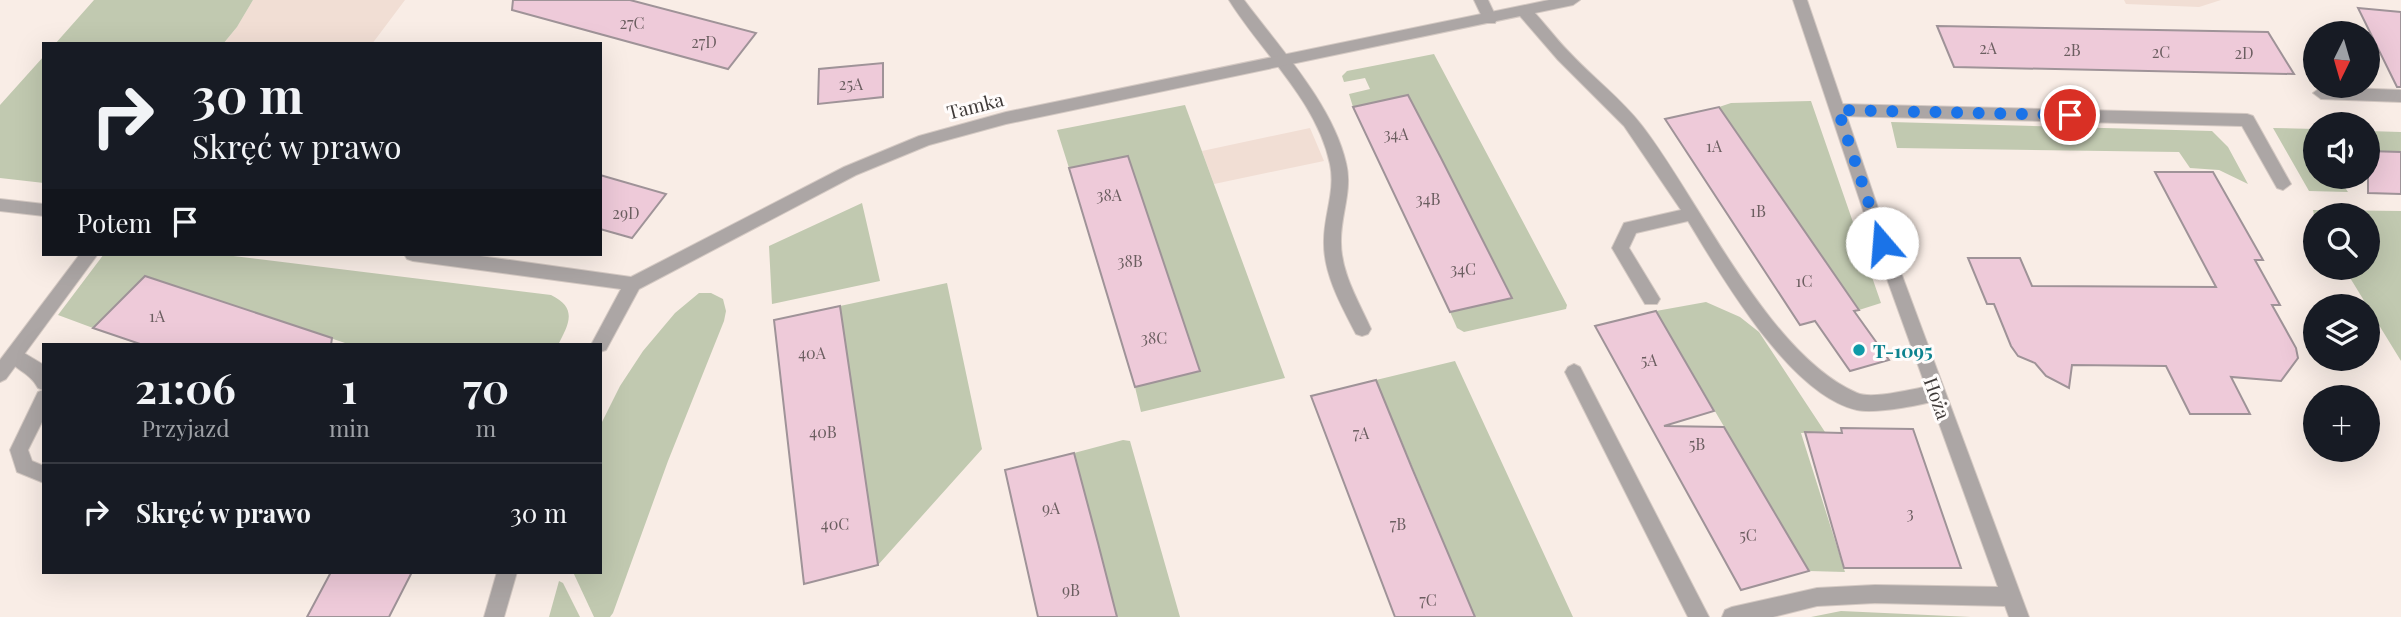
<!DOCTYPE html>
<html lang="pl">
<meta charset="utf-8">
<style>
body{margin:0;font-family:"Playfair Display",serif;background:#242831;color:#f1f3f6;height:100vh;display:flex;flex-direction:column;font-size:26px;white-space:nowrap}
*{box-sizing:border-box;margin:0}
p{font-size:23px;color:#9ea1a6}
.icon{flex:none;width:38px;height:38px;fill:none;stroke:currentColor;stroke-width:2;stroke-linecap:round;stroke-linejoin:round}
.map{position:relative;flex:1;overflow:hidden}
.details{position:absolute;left:42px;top:343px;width:560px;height:231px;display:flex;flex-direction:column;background:#171b24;border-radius:0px;box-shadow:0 7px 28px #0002}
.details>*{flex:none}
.hud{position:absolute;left:42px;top:42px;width:560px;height:214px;border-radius:0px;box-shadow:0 7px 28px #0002;background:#171b24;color:#f1f3f6;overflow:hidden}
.needle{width:46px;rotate:185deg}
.controls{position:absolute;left:2303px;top:21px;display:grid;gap:14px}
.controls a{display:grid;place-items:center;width:77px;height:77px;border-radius:50%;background:#171b24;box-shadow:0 7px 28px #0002;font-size:35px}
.pin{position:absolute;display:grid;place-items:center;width:60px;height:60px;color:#fff;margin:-30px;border:4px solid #fff;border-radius:50%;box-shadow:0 2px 7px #0007}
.me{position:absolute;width:77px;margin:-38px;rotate:342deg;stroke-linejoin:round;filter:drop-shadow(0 0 5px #0008)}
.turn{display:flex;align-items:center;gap:24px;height:147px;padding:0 35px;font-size:32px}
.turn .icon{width:91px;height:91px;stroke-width:2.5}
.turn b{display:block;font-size:49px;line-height:60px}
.then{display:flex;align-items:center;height:66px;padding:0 35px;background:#0003;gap:14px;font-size:26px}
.eta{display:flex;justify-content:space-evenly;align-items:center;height:119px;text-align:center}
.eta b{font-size:42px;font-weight:700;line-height:49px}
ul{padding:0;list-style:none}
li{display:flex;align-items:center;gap:21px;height:98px;padding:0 35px;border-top:2px solid #363941}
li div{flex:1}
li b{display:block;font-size:26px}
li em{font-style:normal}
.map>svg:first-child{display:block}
.built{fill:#f1ded4}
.green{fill:#c1c9b0}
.building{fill:#eecad9;stroke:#9f9398;stroke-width:2}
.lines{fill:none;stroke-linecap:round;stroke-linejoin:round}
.service-casing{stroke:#d4c9c3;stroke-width:2}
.minor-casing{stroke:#d4c9c3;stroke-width:2}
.service{fill:#aca6a5;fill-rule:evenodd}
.minor{fill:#aca6a5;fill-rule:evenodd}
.route{stroke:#1a73e8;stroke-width:12;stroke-dasharray:0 21.6}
.culture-dot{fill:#0f9aa8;stroke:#fffcfb;stroke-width:2.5}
.labels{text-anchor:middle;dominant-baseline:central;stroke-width:6;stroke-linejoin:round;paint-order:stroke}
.number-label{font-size:16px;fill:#6b5e60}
.street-label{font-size:19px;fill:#3f3a38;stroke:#fffcfb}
.culture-label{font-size:19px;font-weight:bold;fill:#0d838f;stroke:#fffcfb;text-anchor:start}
</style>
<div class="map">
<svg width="2401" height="617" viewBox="0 0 2401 617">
<rect width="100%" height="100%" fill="#f9ede6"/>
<path class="built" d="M 253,0 L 405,0 L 372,44 L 223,44 L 237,27 Z
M 2124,0 L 2221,0 L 2199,7 L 2126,4 Z
M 1310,128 L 1324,161 L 1214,184 L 1202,151 Z"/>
<path class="green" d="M 94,0 L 253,0 L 237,27 L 223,44 L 55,44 Z
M 1434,54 L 1567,305 L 1566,309 L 1464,332 L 1457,328 L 1450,312 L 1512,297 L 1409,96 L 1353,107 L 1349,94 L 1370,89 L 1365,78 L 1344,82 L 1342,76 L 1347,71 Z
M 44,56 L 44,183 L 0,178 L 0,105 Z
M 1811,101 L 1881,303 L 1859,310 L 1719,107 L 1731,103 Z
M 1185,105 L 1285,378 L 1141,412 L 1135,387 L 1200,371 L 1128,156 L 1069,168 L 1057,130 Z
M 1891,122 L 2212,131 L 2228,147 L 2248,184 L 2219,170 L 2190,168 L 2179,152 L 1897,148 Z
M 2273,128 L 2315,129 L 2315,177 L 2338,177 L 2348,192 L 2309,191 Z
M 2368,131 L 2401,132 L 2401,152 L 2368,151 Z
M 862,203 L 880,281 L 772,304 L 769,246 Z
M 2313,210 L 2401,211 L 2401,361 L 2344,268 L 2368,268 L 2368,215 L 2315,215 L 2315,220 Z
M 104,254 L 217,254 L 551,295 C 578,308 569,324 558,345 L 351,345 L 145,276 L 93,328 L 58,315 Z
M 947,283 L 982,449 L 878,565 L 840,306 Z
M 699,293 L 711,293 L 723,299 L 726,311 L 724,321 L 668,461 L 613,613 L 610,617 L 594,617 L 573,572 L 600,572 L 600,426 L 620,386 L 643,351 L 675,313 Z
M 1706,302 L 1740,317 L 1759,332 L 1825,432 L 1801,433 L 1845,572 L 1809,571 L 1656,311 Z
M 1455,361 L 1573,617 L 1475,617 L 1376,380 Z
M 1123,440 L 1130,441 L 1180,617 L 1117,617 L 1074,453 Z
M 559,581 L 563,583 L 580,617 L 549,617 Z
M 1841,611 L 1971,617 L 1811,617 Z"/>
<path class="building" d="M 513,0 L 630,0 L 756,33 L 728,69 L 512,10 Z
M 2358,8 L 2401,12 L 2401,87 L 2397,87 Z
M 1937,26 L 2268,32 L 2294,74 L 1954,67 Z
M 883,63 L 883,97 L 818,104 L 819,69 Z
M 1408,95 L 1441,158 L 1512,298 L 1450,312 L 1353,107 Z
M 1719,107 L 1859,310 L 1854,311 L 1889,360 L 1850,371 L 1815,321 L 1800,325 L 1665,119 Z
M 2368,151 L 2401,152 L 2401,194 L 2368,193 Z
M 1128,156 L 1200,371 L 1135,387 L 1069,168 Z
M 2155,172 L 2213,172 L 2263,260 L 2255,260 L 2280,305 L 2272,305 L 2296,348 L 2298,358 L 2281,381 L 2231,377 L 2250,414 L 2190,414 L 2166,366 L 2072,365 L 2069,388 L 2046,376 L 2035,363 L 2018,356 L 2011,346 L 1994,304 L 1987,304 L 1968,258 L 2020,258 L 2032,286 L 2216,287 Z
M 600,175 L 666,194 L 632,238 L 600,229 Z
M 145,276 L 332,338 L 331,345 L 143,345 L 93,328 Z
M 840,306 L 878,565 L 804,584 L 774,320 Z
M 1656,311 L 1714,411 L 1664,426 L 1724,427 L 1809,571 L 1741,590 L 1595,326 Z
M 1376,380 L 1412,468 L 1475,617 L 1395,617 L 1311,396 Z
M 1841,428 L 1913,429 L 1961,568 L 1844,568 L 1805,432 L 1842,433 Z
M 1074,453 L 1098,543 L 1117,617 L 1038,617 L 1005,470 Z
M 331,572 L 412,572 L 389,617 L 307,617 Z"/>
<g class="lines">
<g class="service-casing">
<path id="service" d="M 1229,0 L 1244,0 C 1279,47 1333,105 1346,163 C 1353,191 1340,216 1341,243 C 1341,273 1359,302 1371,329 L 1368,334 L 1362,336 L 1356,334 C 1342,307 1324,275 1324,244 C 1323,216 1336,192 1330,164 C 1317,101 1262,53 1229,0 Z
M 1474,0 L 1488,0 L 1497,19 L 1495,23 L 1485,23 Z
M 1525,7 L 1530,8 C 1544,22 1555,38 1569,52 C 1593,78 1622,99 1643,127 C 1701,203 1769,355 1857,393 C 1873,400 1916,388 1935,385 L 1941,387 L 1944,393 L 1941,399 C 1923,405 1876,414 1857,410 C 1790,395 1722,277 1688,221 L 1636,233 L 1629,248 L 1660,299 L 1657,304 L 1645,304 L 1612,248 L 1624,223 L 1681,210 L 1624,126 L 1558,60 L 1520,16 L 1518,12 L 1520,8 Z
M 2321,87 L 2401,90 L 2401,102 L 2321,99 L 2313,93 Z
M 1838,104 L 2247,114 L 2253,116 L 2291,184 L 2283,190 L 2277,188 L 2242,126 L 1838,116 L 1830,110 Z
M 14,347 L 44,365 L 44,418 L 28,450 L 32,461 L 44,466 L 44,483 L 17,472 L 10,450 L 38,392 L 43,390 L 38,388 C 29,371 12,369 5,355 L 8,350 Z
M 1574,364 L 1580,367 L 1709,617 L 1688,617 L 1565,372 L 1568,367 Z"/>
</g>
<g class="minor-casing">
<path id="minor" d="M 1549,0 L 1580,0 L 1573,5 L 1006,124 L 929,145 L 856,175 L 639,289 L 606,350 L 600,352 L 600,345 L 591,345 L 621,289 L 413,261 L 407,259 L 404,254 L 466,254 L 631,277 L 844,167 L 919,136 L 1006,112 Z
M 1793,0 L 1807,0 L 1890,243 L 2029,617 L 2009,617 L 2005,606 L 1875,603 L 1817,606 L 1773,617 L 1722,617 L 1725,610 L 1732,607 L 1817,588 L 1875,585 L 1998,587 L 1874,243 Z
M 0,199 L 44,204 L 44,216 L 0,211 Z
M 80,254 L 98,254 L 6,379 L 0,382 L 0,360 Z
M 497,572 L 517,572 L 504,617 L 484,617 Z"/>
</g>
<use href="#service" class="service"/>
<use href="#minor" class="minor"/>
</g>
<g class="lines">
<path class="route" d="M 1882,243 L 1838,110 L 2070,115"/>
</g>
<circle class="culture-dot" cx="1859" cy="350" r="7"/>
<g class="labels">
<g class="number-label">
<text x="632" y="22">27C</text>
<text x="704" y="41">27D</text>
<text x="1988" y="47">2A</text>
<text x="2072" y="49">2B</text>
<text x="2161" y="51">2C</text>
<text x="2244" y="52">2D</text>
<text x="851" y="83">25A</text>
<text x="1396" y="133">34A</text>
<text x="1714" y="145">1A</text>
<text x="1109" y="194">38A</text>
<text x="1428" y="198">34B</text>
<text x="1758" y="210">1B</text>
<text x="626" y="212">29D</text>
<text x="1130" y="260">38B</text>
<text x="1463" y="268">34C</text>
<text x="1804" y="280">1C</text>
<text x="157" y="315">1A</text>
<text x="1154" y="337">38C</text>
<text x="812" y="352">40A</text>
<text x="1649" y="359">5A</text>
<text x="823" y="431">40B</text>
<text x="1361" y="432">7A</text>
<text x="1697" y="443">5B</text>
<text x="1051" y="507">9A</text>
<text x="1910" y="512">3</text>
<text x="835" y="523">40C</text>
<text x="1398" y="523">7B</text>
<text x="1748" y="534">5C</text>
<text x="1071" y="589">9B</text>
<text x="1428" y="599">7C</text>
</g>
<g class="street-label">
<text transform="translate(975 105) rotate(-14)">Tamka</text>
<text transform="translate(1938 398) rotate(70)">Hoża</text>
</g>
<g class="culture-label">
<text x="1873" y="350">T-1095</text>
</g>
</g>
</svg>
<div class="controls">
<a><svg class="needle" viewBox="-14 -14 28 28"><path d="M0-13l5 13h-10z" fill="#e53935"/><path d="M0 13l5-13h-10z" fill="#9ea1a6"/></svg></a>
<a><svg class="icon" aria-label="sound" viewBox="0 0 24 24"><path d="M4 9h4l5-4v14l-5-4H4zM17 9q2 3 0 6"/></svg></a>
<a><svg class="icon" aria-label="search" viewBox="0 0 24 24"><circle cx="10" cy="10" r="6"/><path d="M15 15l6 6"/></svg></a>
<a><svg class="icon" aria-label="layers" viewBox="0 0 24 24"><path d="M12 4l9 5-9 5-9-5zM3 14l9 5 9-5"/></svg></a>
<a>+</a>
</div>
<div class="pin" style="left:2070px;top:115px;background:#d93025"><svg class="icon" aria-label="arrive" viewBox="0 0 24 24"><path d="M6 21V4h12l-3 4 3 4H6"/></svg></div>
<svg class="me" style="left:1882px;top:243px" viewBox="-20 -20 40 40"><circle r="19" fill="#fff"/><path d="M0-13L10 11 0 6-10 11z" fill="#1a73e8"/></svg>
<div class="hud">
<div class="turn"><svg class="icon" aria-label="right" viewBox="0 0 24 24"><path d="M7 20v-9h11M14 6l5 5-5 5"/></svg><div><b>30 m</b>Skręć w prawo</div></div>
<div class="then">Potem<svg class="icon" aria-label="arrive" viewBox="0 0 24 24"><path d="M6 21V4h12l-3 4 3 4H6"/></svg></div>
</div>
<section class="details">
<div class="eta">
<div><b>21:06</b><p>Przyjazd</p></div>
<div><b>1</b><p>min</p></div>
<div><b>70</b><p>m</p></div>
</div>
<ul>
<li><svg class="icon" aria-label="right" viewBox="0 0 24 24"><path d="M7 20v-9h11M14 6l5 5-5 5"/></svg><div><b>Skręć w prawo</b></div><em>30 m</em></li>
</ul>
</section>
</div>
